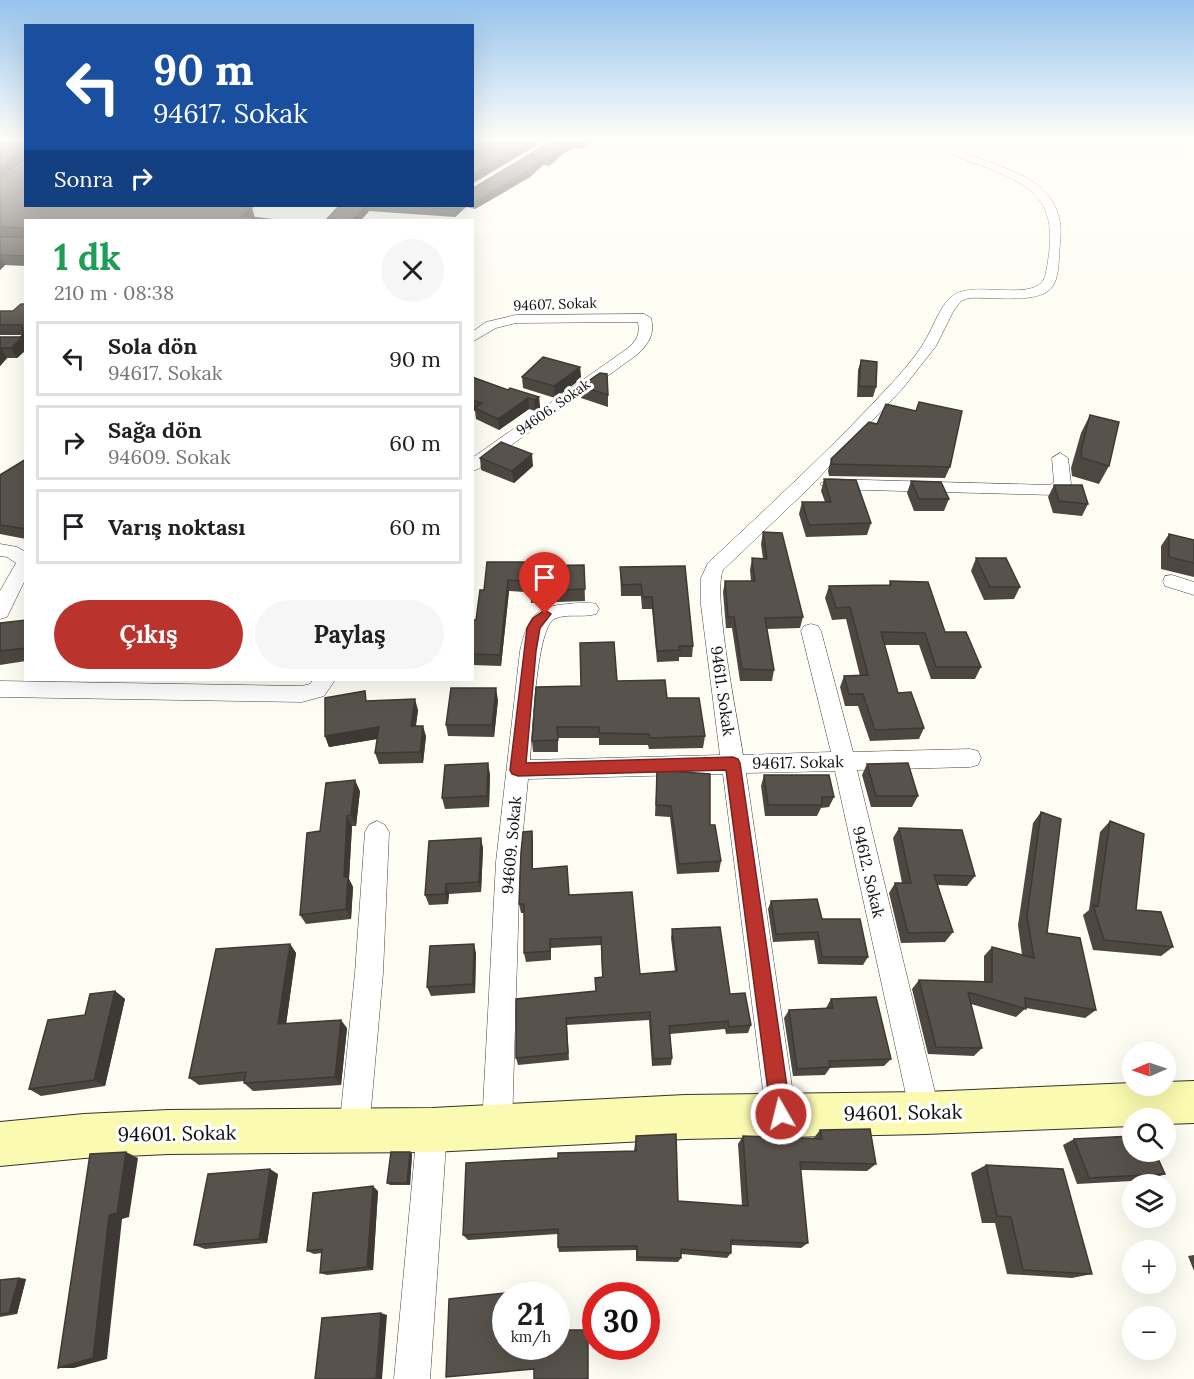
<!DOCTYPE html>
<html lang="tr">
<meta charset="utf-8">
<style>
body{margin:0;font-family:Lora,serif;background:#f6f6f6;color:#202124;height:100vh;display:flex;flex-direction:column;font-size:22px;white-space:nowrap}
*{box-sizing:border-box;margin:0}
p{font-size:20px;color:#757577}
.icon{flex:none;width:33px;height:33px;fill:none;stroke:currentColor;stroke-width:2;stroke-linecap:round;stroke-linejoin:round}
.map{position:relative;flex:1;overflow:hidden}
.drawer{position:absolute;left:24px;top:219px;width:450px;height:462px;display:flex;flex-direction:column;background:#fff;border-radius:0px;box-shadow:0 6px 24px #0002}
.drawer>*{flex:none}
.guide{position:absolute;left:24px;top:24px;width:450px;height:183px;border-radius:0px;box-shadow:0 6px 24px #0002;background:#1a4fa0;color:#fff;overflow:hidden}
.needle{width:39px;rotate:268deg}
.buttons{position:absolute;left:1122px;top:1042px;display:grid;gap:12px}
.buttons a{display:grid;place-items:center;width:54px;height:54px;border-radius:50%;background:#fff;box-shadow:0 6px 24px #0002;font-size:30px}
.speed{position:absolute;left:492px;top:1282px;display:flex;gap:12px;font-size:30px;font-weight:700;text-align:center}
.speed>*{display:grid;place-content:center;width:78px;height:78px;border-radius:50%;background:#fff;box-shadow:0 6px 24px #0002;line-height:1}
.speed small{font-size:15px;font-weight:400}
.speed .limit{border:9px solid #d22;background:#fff;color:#111}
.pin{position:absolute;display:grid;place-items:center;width:51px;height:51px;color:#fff;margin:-62px -26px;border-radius:50% 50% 50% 0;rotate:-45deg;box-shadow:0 0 6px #0007}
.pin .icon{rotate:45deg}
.me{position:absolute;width:66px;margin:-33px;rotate:352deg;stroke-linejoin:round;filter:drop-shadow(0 0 4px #0008)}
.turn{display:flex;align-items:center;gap:21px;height:126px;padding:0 30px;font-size:27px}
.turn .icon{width:78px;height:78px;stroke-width:2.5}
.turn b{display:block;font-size:42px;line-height:51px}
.then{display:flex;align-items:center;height:57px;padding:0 30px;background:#0003;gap:12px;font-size:22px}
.round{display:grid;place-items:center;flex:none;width:63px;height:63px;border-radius:32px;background:#f6f6f6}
.summary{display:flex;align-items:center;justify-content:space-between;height:102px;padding:0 30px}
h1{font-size:36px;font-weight:800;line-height:45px;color:#1e9e55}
.primary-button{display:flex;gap:12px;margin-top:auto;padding:12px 30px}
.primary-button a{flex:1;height:69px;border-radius:36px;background:#ba342d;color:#fff;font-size:24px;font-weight:800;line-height:69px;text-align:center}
.primary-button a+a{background:#f6f6f6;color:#202124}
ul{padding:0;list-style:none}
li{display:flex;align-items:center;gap:18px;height:75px;margin:0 12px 9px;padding:0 18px;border:3px solid #e0e0e0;border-radius:0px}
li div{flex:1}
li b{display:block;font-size:22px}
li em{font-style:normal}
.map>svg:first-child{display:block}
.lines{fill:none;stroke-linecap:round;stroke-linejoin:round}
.street-casing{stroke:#434343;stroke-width:1}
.secondary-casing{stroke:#323232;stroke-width:2}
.street{fill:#fff;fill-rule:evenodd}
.secondary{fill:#fbfab1;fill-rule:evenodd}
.wall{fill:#4c4741}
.shaded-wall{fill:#3e3935}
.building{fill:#58524c;stroke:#3e3935;stroke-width:1.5}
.route{fill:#ba342d;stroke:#79221d;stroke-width:1.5}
.labels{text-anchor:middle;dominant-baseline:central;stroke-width:6;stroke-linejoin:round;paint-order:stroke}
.far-street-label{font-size:14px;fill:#101010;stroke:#fff}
.street-label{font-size:16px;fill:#101010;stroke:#fff}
.near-street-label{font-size:20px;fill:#101010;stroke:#fff}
</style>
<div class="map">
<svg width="1194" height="1379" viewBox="0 0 1194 1379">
<rect width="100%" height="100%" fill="#fefdf3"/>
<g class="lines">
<g class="street-casing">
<path id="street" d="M 934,139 C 948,139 961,151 975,157 C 1009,170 1054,180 1060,223 C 1062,235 1059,247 1059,259 C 1058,273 1057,288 1043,294 C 1025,302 989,297 969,298 L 961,301 L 954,310 L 936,346 L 903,388 L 810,487 L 723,570 C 712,594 738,721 743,755 L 831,752 L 801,631 L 804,626 L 811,624 L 818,626 L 821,631 L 853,752 L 970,749 L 978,751 L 981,758 L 978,765 L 970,767 L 857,770 L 940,1113 L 936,1124 L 925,1128 L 914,1124 L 910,1113 L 835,771 L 746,773 L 796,1114 L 792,1125 L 781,1129 L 770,1125 L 766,1114 L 723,774 L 528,779 L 520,862 L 512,1126 L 508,1137 L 497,1141 L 486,1137 L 482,1126 L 496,862 L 520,651 C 527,620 534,606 568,604 C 577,603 587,602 596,604 L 599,609 L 596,614 C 583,618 566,613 554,619 C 536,629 532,737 530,760 L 720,755 L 701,605 L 701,578 L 708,563 C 771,504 834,446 892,383 C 903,371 915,357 923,344 C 933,329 938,309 951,297 C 972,278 1035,304 1045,277 C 1060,206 1043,188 977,164 C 961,159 945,152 934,139 Z
M 644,314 L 651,318 C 655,334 649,343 638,354 L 478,469 L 472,471 L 472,458 L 628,348 C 637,340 640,334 638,322 L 516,323 L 496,328 L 472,342 L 472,332 L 486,322 L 516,315 Z
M 1060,453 L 1068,458 L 1071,484 L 1060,494 L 1054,495 L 828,489 L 820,484 L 828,479 L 1050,485 L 1054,482 L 1052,458 Z
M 0,544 L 17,547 L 26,552 L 26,578 L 7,617 L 0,619 L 0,591 L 16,563 L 7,557 L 0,556 Z
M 1172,575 L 1194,582 L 1194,595 L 1165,586 L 1163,581 L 1165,576 Z
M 313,680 L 335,680 L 324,696 L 302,702 L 0,697 L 0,681 L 302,686 L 310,684 Z
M 377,821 L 385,825 L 389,832 L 383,973 L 369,1131 L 365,1142 L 354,1146 L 343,1142 L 339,1131 L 355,973 L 365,832 L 369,825 Z
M 432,1115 L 443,1119 L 447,1130 L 430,1379 L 394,1379 L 417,1130 L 421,1119 Z"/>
</g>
<g class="secondary-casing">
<path id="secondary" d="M 1194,1081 L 1194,1123 L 1166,1124 L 1166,1119 L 1132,1119 L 1132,1126 L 925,1134 L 685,1139 L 432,1152 L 168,1154 L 84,1158 L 0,1166 L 0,1122 L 84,1114 L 168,1110 L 432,1108 L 685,1095 L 925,1092 L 1132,1083 L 1132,1086 L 1166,1086 L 1166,1082 Z"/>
</g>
<use href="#street" class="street"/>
<use href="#secondary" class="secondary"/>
</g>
<path class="wall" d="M 26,139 L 26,206 L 243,206 L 26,220 L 26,266 L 5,265 L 0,270 L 0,179 L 23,165 L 23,163 L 0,178 Z
M 555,139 L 595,139 L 582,149 L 574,148 L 564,153 L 549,166 L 543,165 L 530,177 L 475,209 L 466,207 L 455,217 L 369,211 L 361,220 L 327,220 L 327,219 L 339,206 L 472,206 L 472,189 Z
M 21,304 L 26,350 L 17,358 L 7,358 L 0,366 L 0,337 L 20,337 L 22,335 L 0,335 L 0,311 L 13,311 Z
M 861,360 L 876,387 L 873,397 L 857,397 L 858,370 Z
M 580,367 L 581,379 L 555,398 L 523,388 L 522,377 Z
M 472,377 L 508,390 L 539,397 L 540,408 L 535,411 L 529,409 L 499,430 L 476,419 L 475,411 L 472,411 Z
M 581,386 L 608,395 L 608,407 L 581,398 Z
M 1090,415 L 1109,466 L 1099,484 L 1072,476 L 1071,468 L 1081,433 Z
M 877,424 L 950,467 L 945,478 L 829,476 L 828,471 L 831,459 Z
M 480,458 L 533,466 L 514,483 L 481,470 Z
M 26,459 L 26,539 L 0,534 L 0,475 Z
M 824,479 L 871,523 L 867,535 L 806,537 L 799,514 L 802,502 L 825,502 L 821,491 Z
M 911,481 L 949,499 L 944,511 L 914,511 L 907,493 Z
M 1054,485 L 1088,504 L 1082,516 L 1053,513 L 1048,497 Z
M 763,532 L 803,617 L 800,628 L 767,629 L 774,670 L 772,681 L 740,681 L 732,628 L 726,628 L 723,592 L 725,581 L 751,581 L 750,570 L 752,558 L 763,559 L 761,544 Z
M 1169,534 L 1194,540 L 1194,577 L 1161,569 L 1161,546 Z
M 976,558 L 1020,587 L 1014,599 L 984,600 L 971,571 Z
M 525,562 L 526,573 L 525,592 L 509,591 L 501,666 L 472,665 L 472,620 L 476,620 L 484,590 Z
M 584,565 L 585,601 L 531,603 L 530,591 Z
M 685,566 L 693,646 L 692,657 L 679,657 L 679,661 L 657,662 L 652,609 L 642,609 L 641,596 L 621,596 L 620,567 Z
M 890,581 L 945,632 L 981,667 L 975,679 L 931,679 L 919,645 L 884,645 L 898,693 L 924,728 L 919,739 L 870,741 L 858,706 L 845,706 L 840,687 L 844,676 L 860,676 L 846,619 L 832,620 L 825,598 L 829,586 L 889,585 Z
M 26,620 L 26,661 L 0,665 L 0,623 Z
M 617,681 L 667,698 L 705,736 L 703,748 L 649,749 L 648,745 L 599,745 L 599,738 L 558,738 L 558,752 L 533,752 L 532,741 L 581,686 Z
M 498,700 L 494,737 L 448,736 L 446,725 Z
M 369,701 L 418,710 L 416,726 L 426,736 L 423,763 L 379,764 L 375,753 L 377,739 L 329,747 L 325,736 Z
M 867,764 L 918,796 L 912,807 L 871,807 L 862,775 Z
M 657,770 L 721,861 L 719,872 L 677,874 L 670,817 L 655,816 Z
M 490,774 L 489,807 L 445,809 L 442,798 Z
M 764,775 L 834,797 L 829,807 L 821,808 L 817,816 L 765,816 L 761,786 Z
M 360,791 L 356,826 L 352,826 L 349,879 L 353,887 L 351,919 L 306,924 L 300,915 L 320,831 Z
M 1041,812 L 1047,933 L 1096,1010 L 1085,1018 L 1026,1008 L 1016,1017 L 971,1004 L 982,1048 L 974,1056 L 928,1054 L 912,989 L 919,980 L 984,981 L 984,956 L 992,947 L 1022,955 L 1018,925 L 1033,823 Z
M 1110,821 L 1136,910 L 1173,947 L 1161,956 L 1093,950 L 1083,915 L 1089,910 L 1100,832 Z
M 899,828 L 975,876 L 967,886 L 938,885 L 953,932 L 945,942 L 901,943 L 889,893 L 895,883 L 902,883 L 893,838 Z
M 481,838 L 483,849 L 481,892 L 449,894 L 448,904 L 429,905 L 425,895 Z
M 533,841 L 533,869 L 569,895 L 640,974 L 675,972 L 671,938 L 672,929 L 730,994 L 751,1025 L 748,1033 L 726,1034 L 725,1029 L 670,1034 L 672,1058 L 671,1065 L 652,1066 L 649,1020 L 567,1025 L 569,1060 L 518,1065 L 516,1058 L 595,991 L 602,977 L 601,945 L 551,948 L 551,960 L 526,962 L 524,953 L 524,913 L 521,913 L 519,904 Z
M 771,901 L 822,919 L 868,957 L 863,965 L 818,964 L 814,940 L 773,942 L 768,909 Z
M 290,944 L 296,953 L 286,1024 L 347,1028 L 341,1085 L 253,1091 L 244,1083 L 245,1081 L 199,1085 L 189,1078 Z
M 476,953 L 475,993 L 431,996 L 427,987 Z
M 115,991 L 125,999 L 105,1086 L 41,1096 L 29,1089 L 85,1015 Z
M 831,999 L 891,1059 L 884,1066 L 830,1068 L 825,1075 L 793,1076 L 784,1018 L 789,1010 L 826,1008 Z
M 820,1130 L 876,1164 L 867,1171 L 800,1170 L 808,1243 L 801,1248 L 731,1245 L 731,1253 L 727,1258 L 681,1254 L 681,1258 L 678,1262 L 636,1261 L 636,1250 L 559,1252 L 558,1247 L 558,1234 L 468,1240 L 463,1235 L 558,1158 L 634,1151 L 636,1136 L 678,1201 L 742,1206 L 738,1144 L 743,1136 L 813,1139 Z
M 1074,1139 L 1165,1174 L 1150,1180 L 1077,1184 L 1063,1145 Z
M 410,1152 L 412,1154 L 410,1185 L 390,1185 L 387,1183 Z
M 986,1165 L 1092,1274 L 1072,1278 L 1007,1274 L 995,1223 L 982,1223 L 971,1173 Z
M 278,1174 L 267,1243 L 205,1249 L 194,1245 Z
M 378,1191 L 373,1270 L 327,1275 L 320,1273 L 322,1253 L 314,1254 L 307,1251 Z
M 1194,1255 L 1194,1271 L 1188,1256 Z
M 19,1278 L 26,1279 L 17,1314 L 0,1317 L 0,1280 Z"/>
<path class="shaded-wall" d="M 535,139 L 547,139 L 472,184 L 472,176 Z
M 585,139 L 595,139 L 582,149 L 582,142 Z
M 574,140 L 574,148 L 564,153 L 549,166 L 549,159 L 564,146 Z
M 20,153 L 25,162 L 0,178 L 0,166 Z
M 542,158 L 543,165 L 530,177 L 475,209 L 475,202 Z
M 366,206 L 368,206 L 369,211 L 361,220 L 353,220 Z
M 458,206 L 465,206 L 466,207 L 455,217 L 455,209 Z
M 252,208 L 255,218 L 242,216 Z
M 0,255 L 5,265 L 0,270 Z
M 26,334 L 26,350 L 17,358 L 11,348 Z
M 1,348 L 7,358 L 0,366 L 0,349 Z
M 580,367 L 581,379 L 555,398 L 554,386 Z
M 539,397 L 540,408 L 535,411 L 534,400 Z
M 528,398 L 529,409 L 499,430 L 498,419 Z
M 532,454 L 533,466 L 514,483 L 512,471 Z
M 525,562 L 526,573 L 525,592 L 524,581 Z
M 508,580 L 509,591 L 501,666 L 500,655 Z
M 496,688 L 498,700 L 494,737 L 492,725 Z
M 415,699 L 418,710 L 414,737 L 411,726 Z
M 423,726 L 426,736 L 423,763 L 420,752 Z
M 379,727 L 383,738 L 329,747 L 325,736 Z
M 488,763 L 490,774 L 489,807 L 487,796 Z
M 355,780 L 360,791 L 356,826 L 351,815 Z
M 347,816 L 352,826 L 349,879 L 353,887 L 351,919 L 346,909 L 344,877 Z
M 532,831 L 533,841 L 533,878 L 532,869 Z
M 481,838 L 483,849 L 481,892 L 479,882 Z
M 446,884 L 449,894 L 448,904 L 445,894 Z
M 290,944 L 296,953 L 285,1032 L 278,1024 Z
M 474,944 L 476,953 L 475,993 L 473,984 Z
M 115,991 L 125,999 L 105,1086 L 94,1080 Z
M 341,1020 L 347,1028 L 341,1085 L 335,1077 Z
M 126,1152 L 138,1158 L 129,1217 L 122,1219 L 107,1359 L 74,1368 L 58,1368 L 109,1215 Z
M 410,1152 L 412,1154 L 410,1185 L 407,1183 Z
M 270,1169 L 278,1174 L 267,1243 L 259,1239 Z
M 373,1186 L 378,1191 L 373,1270 L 367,1267 Z
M 19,1278 L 26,1279 L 17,1314 L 9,1313 Z
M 381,1313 L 387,1315 L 382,1379 L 376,1379 Z"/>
<path class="building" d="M 1,139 L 26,139 L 26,206 L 238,206 L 252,208 L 242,216 L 276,220 L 26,220 L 26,256 L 0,255 L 0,237 L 22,237 L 23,230 L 21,228 L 0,227 L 0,179 L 23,165 L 23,153 L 20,153 L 0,166 L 0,140 Z
M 472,139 L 535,139 L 472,176 Z
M 555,139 L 585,139 L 582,142 L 574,140 L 564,146 L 549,159 L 542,158 L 530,169 L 475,202 L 472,201 L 472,189 Z
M 339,206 L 366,206 L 353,220 L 327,219 Z
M 406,206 L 458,206 L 455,209 Z
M 21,304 L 26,304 L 26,334 L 11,348 L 1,348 L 0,349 L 0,337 L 20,337 L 23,335 L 22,325 L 0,325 L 0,311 L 13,311 Z
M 543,357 L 580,367 L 554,386 L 522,377 Z
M 861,360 L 877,362 L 876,387 L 859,386 Z
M 600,373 L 607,374 L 608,395 L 581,386 Z
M 472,377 L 508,390 L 510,388 L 539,397 L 534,400 L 528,398 L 498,419 L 474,408 L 482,403 L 472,400 Z
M 919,402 L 962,411 L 950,467 L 832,464 L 831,459 L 869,422 L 877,424 L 886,404 L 916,411 Z
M 1090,415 L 1119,422 L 1109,466 L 1082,458 L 1081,451 Z
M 501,442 L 532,454 L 512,471 L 480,458 Z
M 26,459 L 26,529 L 0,525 L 0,475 Z
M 824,479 L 856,480 L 871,523 L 809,525 L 802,502 L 831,502 Z
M 911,481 L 941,482 L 949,499 L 919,499 Z
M 1054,485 L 1082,485 L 1088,504 L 1059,501 Z
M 763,532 L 782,533 L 803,617 L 765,618 L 774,670 L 742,669 L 734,617 L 728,617 L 725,581 L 755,581 L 752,558 L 767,559 Z
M 1169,534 L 1194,540 L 1194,563 L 1169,557 Z
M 976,558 L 1006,558 L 1020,587 L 990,587 Z
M 487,562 L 525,562 L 524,581 L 508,580 L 500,655 L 472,654 L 472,620 L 476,620 L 480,590 L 484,590 Z
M 584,565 L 585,589 L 530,591 L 531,566 Z
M 685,566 L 693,646 L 679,646 L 680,650 L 657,651 L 652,597 L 643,597 L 641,584 L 622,585 L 620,567 Z
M 890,581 L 928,582 L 945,632 L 966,632 L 981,667 L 936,667 L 925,633 L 881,632 L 898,693 L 911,692 L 924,728 L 875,730 L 863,694 L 849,694 L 844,676 L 868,675 L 850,607 L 836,608 L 829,586 L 891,585 Z
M 26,620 L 26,648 L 0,651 L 0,623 Z
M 614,642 L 617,681 L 665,680 L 667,698 L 699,698 L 705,736 L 650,738 L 649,734 L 599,733 L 599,727 L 557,727 L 558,740 L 532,741 L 536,687 L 581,686 L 580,643 Z
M 451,688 L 496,688 L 492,725 L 446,725 Z
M 365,691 L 366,701 L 415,699 L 411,726 L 423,726 L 420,752 L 375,753 L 379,727 L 325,736 L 325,698 Z
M 488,763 L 487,796 L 442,798 L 445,765 Z
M 908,763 L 918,796 L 876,796 L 867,764 Z
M 657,770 L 710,774 L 710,825 L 715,825 L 721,861 L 679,864 L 671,806 L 656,805 Z
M 764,775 L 829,775 L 834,797 L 822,797 L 822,805 L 768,805 Z
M 355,780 L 351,815 L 347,816 L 344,877 L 348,877 L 346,909 L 300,915 L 307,833 L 320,831 L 326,783 Z
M 1041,812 L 1061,819 L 1047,933 L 1080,938 L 1096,1010 L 1025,998 L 1026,1009 L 968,992 L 982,1048 L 936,1047 L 919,980 L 992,982 L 992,947 L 1034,958 L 1027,916 Z
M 1110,821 L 1144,834 L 1136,910 L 1161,912 L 1173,947 L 1104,940 L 1093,905 L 1098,906 Z
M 899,828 L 962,830 L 975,876 L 934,875 L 953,932 L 908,933 L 895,883 L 911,883 Z
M 532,831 L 532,869 L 567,866 L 569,895 L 632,892 L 640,974 L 677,971 L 672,929 L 720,927 L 730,994 L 745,993 L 751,1025 L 729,1027 L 728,1021 L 669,1026 L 672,1058 L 653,1059 L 650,1012 L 566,1018 L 568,1053 L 516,1058 L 516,999 L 596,991 L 595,978 L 603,977 L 601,937 L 550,939 L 550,951 L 524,953 L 524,904 L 519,904 L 521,852 L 523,832 Z
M 481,838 L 479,882 L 446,884 L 445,894 L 425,895 L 429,841 Z
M 817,899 L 822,919 L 860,919 L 868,957 L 822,957 L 818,932 L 776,934 L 771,901 Z
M 290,944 L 278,1024 L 341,1020 L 335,1077 L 244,1083 L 246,1072 L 189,1078 L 216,949 Z
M 474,944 L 473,984 L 427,987 L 430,946 Z
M 115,991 L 94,1080 L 29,1089 L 48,1020 L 85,1015 L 90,994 Z
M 876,997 L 891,1059 L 829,1061 L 830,1067 L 797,1069 L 789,1010 L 833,1008 L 831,999 Z
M 870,1129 L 876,1164 L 800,1162 L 808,1243 L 731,1240 L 731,1253 L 681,1249 L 681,1258 L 637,1257 L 637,1246 L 558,1247 L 558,1229 L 463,1235 L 466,1163 L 558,1158 L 558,1153 L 636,1151 L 636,1136 L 676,1134 L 678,1201 L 748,1206 L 743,1136 L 822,1139 L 820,1130 Z
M 1132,1136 L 1132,1152 L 1155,1152 L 1165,1174 L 1089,1178 L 1074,1139 Z
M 126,1152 L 117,1213 L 109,1215 L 93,1358 L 58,1368 L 90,1154 Z
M 391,1152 L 410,1152 L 407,1183 L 387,1183 Z
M 986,1165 L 1063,1169 L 1092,1274 L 1023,1270 L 1011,1217 L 997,1216 Z
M 270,1169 L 259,1239 L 194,1245 L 208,1174 Z
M 373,1186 L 367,1267 L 320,1273 L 322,1249 L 307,1251 L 313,1193 Z
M 19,1278 L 9,1313 L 0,1314 L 0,1280 Z
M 515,1292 L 515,1296 L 506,1296 L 506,1347 L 556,1347 L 556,1330 L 588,1330 L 588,1379 L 534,1379 L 534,1369 L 446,1377 L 449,1299 Z
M 381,1313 L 376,1379 L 315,1379 L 322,1318 Z"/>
<linearGradient id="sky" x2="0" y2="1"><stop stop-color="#95c3ed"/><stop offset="0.42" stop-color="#fffefa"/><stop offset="1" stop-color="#fffefa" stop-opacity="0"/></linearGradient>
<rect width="1194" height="332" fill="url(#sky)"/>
<path class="route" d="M 545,610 L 551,614 L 540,628 L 536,651 L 526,763 L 733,757 L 738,759 L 740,763 L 791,1114 L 788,1121 L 781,1124 L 774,1121 L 771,1114 L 726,770 L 518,776 L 512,774 L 510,770 L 527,628 L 533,618 Z"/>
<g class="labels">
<g class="far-street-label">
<text transform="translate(555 304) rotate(-2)">94607. Sokak</text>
<text transform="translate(553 407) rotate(-35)">94606. Sokak</text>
</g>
<g class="street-label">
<text transform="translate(723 691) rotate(82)">94611. Sokak</text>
<text transform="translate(798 762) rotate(-1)">94617. Sokak</text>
<text transform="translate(511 845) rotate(-85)">94609. Sokak</text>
<text transform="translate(869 872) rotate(77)">94612. Sokak</text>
</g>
<g class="near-street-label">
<text transform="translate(903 1112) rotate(-1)">94601. Sokak</text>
<text transform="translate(177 1133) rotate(-1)">94601. Sokak</text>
</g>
</g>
</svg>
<div class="buttons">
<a><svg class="needle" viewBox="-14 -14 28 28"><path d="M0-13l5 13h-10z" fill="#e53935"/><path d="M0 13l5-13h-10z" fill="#757577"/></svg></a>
<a><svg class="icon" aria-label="search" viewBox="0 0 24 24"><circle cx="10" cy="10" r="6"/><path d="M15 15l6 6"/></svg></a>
<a><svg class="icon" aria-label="layers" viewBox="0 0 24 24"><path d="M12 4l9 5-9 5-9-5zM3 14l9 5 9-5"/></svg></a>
<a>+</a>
<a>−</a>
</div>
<div class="speed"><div>21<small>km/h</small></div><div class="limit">30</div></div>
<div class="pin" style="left:545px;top:614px;background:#d93025"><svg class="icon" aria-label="arrive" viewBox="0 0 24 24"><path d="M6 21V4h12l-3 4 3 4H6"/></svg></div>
<svg class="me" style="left:781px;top:1114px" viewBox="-20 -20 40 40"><circle r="17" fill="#ba342d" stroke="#fff" stroke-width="3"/><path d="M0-11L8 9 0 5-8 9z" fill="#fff"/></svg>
<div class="guide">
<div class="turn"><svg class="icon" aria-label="left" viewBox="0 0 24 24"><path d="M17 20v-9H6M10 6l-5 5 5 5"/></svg><div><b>90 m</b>94617. Sokak</div></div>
<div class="then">Sonra<svg class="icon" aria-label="right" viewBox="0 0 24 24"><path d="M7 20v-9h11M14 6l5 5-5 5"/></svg></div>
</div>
<section class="drawer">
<div class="summary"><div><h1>1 dk</h1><p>210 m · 08:38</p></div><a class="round"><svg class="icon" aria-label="close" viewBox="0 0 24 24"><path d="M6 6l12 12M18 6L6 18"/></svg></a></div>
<ul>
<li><svg class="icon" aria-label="left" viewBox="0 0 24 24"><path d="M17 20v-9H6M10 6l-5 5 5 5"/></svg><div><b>Sola dön</b><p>94617. Sokak</p></div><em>90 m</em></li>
<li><svg class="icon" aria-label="right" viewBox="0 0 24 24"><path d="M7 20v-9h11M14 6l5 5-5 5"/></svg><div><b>Sağa dön</b><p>94609. Sokak</p></div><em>60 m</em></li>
<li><svg class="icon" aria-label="arrive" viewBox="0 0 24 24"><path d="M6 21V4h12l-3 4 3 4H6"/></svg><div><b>Varış noktası</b></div><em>60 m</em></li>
</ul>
<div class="primary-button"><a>Çıkış</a><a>Paylaş</a></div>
</section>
</div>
